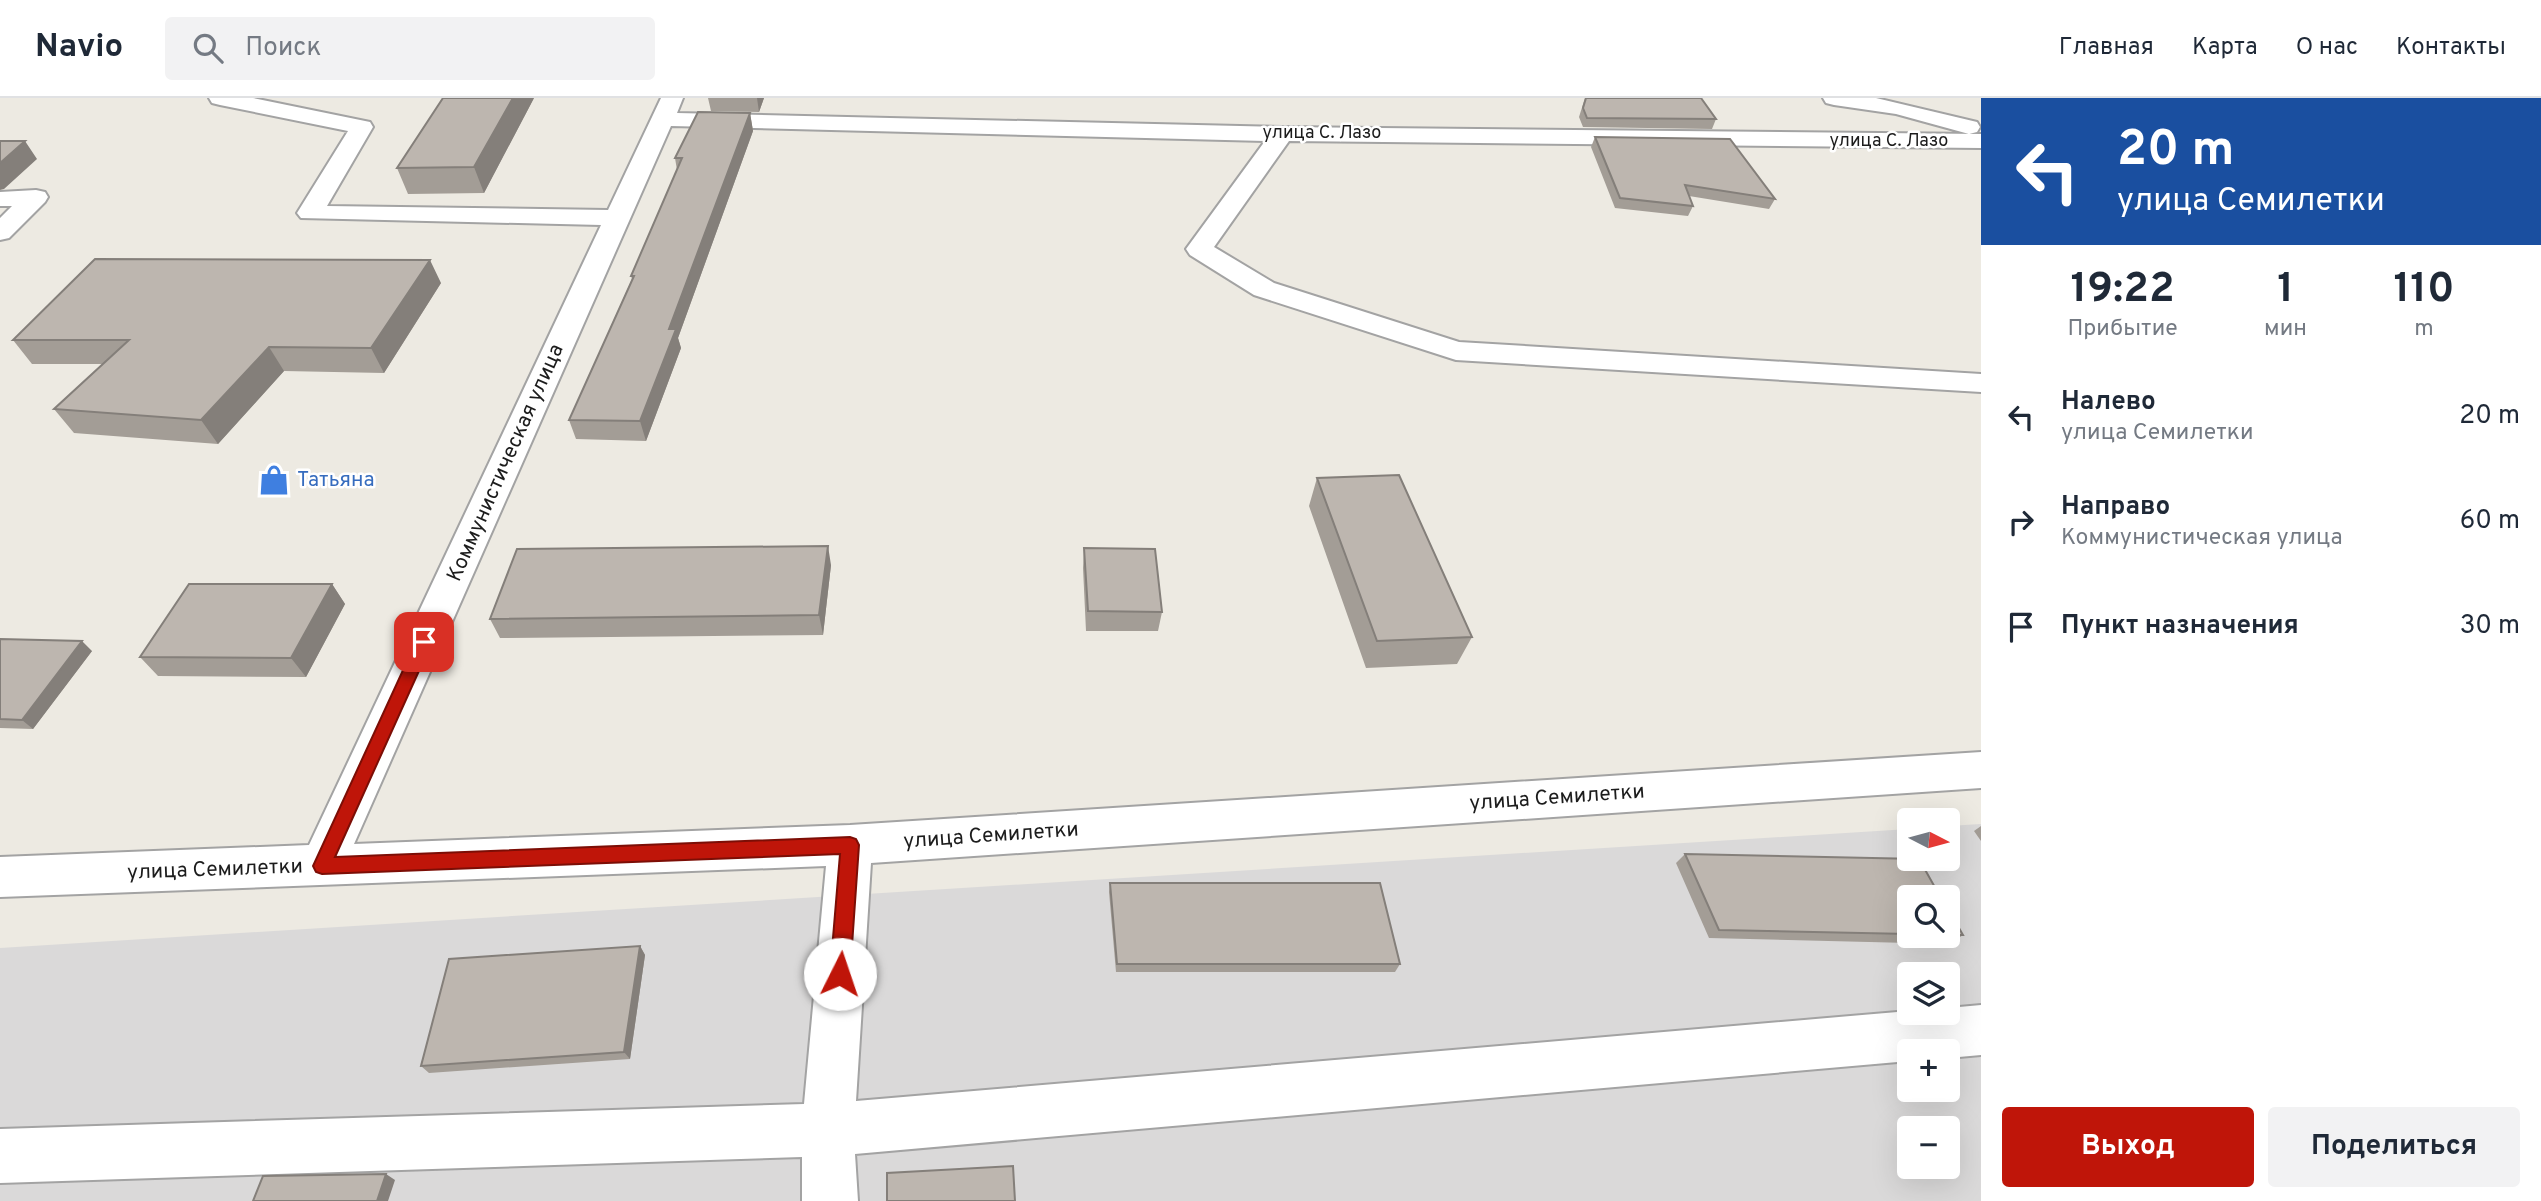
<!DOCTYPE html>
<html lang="ru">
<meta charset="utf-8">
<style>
body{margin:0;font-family:Overpass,sans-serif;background:#f2f2f3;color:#1f2937;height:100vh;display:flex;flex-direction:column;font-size:26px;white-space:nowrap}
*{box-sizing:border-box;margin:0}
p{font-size:23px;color:#747a83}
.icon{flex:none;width:38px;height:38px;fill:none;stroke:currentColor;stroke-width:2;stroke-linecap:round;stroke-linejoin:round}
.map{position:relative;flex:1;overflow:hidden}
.side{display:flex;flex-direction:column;background:#fff;width:560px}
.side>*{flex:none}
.top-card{background:#1a4fa0;color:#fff;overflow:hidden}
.needle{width:46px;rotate:96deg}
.buttons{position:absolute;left:1897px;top:710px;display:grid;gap:14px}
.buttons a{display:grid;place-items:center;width:63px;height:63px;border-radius:7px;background:#fff;box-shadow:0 7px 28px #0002;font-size:35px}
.pin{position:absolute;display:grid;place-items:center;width:60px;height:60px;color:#fff;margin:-30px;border-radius:14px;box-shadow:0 4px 10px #0006}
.me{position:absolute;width:77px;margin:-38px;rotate:4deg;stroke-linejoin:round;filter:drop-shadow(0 0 5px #0008)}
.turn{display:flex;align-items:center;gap:24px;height:147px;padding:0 21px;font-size:32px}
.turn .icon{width:91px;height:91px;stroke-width:2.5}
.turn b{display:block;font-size:49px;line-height:60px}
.eta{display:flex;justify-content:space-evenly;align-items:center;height:119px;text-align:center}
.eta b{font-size:42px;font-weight:700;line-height:49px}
.cta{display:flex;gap:14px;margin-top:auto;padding:14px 21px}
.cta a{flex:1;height:80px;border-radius:7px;background:#bf1509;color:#fff;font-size:28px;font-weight:700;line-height:80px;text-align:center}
.cta a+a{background:#f2f2f3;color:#1f2937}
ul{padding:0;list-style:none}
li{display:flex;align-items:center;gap:21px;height:105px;padding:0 21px}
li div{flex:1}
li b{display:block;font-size:26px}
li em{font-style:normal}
header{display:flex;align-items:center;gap:42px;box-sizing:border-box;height:98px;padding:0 35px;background:#fff;border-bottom:2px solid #e0e1e3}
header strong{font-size:33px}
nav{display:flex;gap:38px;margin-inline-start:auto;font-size:24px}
.search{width:490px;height:63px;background:#f2f2f3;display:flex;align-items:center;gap:18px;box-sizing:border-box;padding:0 24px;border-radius:7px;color:#747a83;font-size:26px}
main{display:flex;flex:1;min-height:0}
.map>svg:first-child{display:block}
.residential{fill:#dad9d9;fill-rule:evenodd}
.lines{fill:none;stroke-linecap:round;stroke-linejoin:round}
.minor-casing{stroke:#a3a3a3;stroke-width:4}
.minor{fill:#fff;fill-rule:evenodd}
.wall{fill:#a39d96}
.shaded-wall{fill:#847f7a}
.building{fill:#bdb6af;stroke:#847f7a;stroke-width:2}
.route{fill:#bf1509;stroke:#7c0e06;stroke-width:2}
.labels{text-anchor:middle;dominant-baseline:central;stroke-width:5;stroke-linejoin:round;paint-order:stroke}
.far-street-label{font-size:18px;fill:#1c1c1c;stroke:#fff}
.street-label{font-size:21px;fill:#1c1c1c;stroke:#fff}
.shop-label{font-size:21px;fill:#366cbe;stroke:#fff;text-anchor:start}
</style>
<header>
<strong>Navio</strong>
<div class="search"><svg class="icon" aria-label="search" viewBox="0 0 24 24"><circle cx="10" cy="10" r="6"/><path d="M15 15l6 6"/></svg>Поиск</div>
<nav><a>Главная</a><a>Карта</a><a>О нас</a><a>Контакты</a></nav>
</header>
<main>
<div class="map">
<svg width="1981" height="1103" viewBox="0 0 1981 1103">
<rect width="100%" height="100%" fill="#edeae2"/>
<path class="residential" d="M 1981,726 L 1981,1103 L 0,1103 L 0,850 L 1909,731 L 1909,761 L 1948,761 L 1948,728 ZM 1909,800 L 1948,800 L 1948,838 L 1909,838 ZM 1909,877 L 1948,877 L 1948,915 L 1909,915 ZM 1909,954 L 1948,954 L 1948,992 L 1909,992 ZM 1909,1031 L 1948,1031 L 1948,1069 L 1909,1069 Z"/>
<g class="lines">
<g class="minor-casing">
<path id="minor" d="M 209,0 L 253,0 L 370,24 L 373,29 L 327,108 L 608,112 L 661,0 L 683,0 L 677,15 L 1282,29 L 1981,36 L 1981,50 L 1289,43 L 1214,149 L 1274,185 L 1459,244 L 1981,276 L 1981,294 L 1456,262 L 1254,197 L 1190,157 L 1186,151 L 1265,43 L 671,28 L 354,746 L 850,727 L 1981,654 L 1981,690 L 871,765 L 856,1003 L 1909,913 L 1948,915 L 1948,910 L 1981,907 L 1981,957 L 1948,960 L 1948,954 L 1909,954 L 1909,963 L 855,1056 L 858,1103 L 802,1103 L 802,1059 L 0,1085 L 0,1031 L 804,1006 L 826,768 L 0,799 L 0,759 L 309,747 L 601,127 L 301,120 L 297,115 L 348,33 L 220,7 L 212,5 Z
M 1823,0 L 1876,0 L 1977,24 L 1980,29 L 1977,34 L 1969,36 L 1896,16 L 1834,7 L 1826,5 Z
M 36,92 L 45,94 L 48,99 L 45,104 L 9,140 L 0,142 L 0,120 L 12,108 L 0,108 L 0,94 Z"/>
</g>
<use href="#minor" class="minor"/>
</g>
<path class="wall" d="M 534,0 L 484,95 L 408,96 L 397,70 Z
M 708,0 L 764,0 L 759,14 L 711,13 Z
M 1585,0 L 1701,0 L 1716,21 L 1712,31 L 1583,29 L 1579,19 Z
M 750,15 L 753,33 L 678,240 L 681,250 L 646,343 L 576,341 L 569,322 L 632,181 L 631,178 L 677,72 L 675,60 Z
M 1595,39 L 1775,101 L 1769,111 L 1689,98 L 1693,108 L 1688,118 L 1615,110 L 1591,49 Z
M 441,185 L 384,275 L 284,273 L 218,346 L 74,335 L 54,311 L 103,266 L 32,266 L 13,242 Z
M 1317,380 L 1472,539 L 1457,566 L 1366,570 L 1309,408 Z
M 1084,450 L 1162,514 L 1158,533 L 1086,533 L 1083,470 Z
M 831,467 L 823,537 L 500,540 L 490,521 Z
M 332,486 L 345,506 L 306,579 L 158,578 L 140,559 Z
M 0,541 L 92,553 L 33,631 L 0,630 Z
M 1981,728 L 1981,743 L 1974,733 Z
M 1685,756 L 1909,800 L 1909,838 L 1948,838 L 1948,811 L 1963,837 L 1950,846 L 1709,840 L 1676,765 Z
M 1110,785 L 1400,866 L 1395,874 L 1116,874 L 1109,794 Z
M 640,848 L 645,857 L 630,961 L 429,975 L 421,968 Z"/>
<path class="shaded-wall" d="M 513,0 L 534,0 L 484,95 L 474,69 Z
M 757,0 L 764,0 L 759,14 Z
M 750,15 L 753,33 L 678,240 L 681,250 L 646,343 L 640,323 L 669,231 Z
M 25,43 L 37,61 L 4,91 L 0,92 L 0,65 Z
M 430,162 L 441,185 L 384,275 L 371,250 Z
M 269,249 L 284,273 L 218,346 L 201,322 Z
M 828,448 L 831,467 L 823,537 L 819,517 Z
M 332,486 L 345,506 L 306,579 L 291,560 Z
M 82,543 L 92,553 L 33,631 L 22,622 Z
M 640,848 L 645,857 L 630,961 L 624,954 Z
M 386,1076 L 395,1082 L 388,1103 L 377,1103 Z"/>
<path class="building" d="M 443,0 L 513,0 L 474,69 L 397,70 Z
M 1586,0 L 1701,0 L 1716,21 L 1587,20 L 1583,10 Z
M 698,14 L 750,15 L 669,231 L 676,231 L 640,323 L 569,322 L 634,178 L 631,178 L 682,60 L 675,60 Z
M 1595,39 L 1730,41 L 1775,101 L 1685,87 L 1693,108 L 1620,100 Z
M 0,43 L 25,43 L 0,65 Z
M 95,161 L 430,162 L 371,250 L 269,249 L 201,322 L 54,311 L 129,242 L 13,242 Z
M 1399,377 L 1472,539 L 1377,543 L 1317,380 Z
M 828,448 L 819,517 L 490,521 L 517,451 Z
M 1084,450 L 1155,451 L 1162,514 L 1088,513 Z
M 189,486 L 332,486 L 291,560 L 140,559 Z
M 0,541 L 82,543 L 22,622 L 0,621 Z
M 1685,756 L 1919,761 L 1941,800 L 1909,800 L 1909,836 L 1719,832 Z
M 1110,785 L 1380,785 L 1400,866 L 1117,866 Z
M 1948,811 L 1963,837 L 1948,837 Z
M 640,848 L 624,954 L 421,968 L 449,861 Z
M 1013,1068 L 1015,1103 L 887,1103 L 887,1075 Z
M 386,1076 L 377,1103 L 253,1103 L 263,1078 Z"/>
<path class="route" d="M 424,538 L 432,544 L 335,759 L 850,739 L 856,741 L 859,747 L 850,876 L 847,883 L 840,886 L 833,883 L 830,876 L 840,756 L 322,776 L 316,774 L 313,768 L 416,544 Z"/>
<defs>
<g id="shop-bare" transform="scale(2.415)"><path d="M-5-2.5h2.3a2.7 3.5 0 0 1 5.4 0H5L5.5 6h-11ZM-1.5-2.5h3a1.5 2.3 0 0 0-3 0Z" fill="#3f7fe0" stroke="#fff" stroke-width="2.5" paint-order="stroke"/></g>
</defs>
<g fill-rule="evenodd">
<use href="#shop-bare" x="274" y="382"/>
</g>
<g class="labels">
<g class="far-street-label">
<text x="1322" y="35">улица С. Лазо</text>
<text x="1889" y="43">улица С. Лазо</text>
</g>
<g class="street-label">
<text transform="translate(506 365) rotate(-66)">Коммунистическая улица</text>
<text transform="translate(1557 700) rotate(-4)">улица Семилетки</text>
<text transform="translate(991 738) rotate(-4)">улица Семилетки</text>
<text transform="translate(215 772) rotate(-2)">улица Семилетки</text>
</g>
<g class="shop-label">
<text x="297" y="382">Татьяна</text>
</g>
</g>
</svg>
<div class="buttons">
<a><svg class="needle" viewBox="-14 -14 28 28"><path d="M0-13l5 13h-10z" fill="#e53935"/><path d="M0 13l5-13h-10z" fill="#747a83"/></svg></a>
<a><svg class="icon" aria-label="search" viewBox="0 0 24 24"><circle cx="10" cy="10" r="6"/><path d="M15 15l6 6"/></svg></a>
<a><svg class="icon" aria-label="layers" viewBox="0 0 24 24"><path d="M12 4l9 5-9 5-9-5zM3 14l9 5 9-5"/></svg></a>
<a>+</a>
<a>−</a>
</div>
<div class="pin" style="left:424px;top:544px;background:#d93025"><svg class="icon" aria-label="arrive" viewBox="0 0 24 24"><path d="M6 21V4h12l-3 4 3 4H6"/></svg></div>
<svg class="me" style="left:840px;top:876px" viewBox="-20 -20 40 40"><circle r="19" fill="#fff"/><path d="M0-13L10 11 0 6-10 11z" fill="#bf1509"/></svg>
</div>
<section class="side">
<div class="top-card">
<div class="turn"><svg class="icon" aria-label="left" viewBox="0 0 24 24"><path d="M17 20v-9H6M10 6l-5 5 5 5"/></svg><div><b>20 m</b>улица Семилетки</div></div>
</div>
<div class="eta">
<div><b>19:22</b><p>Прибытие</p></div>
<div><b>1</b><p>мин</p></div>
<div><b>110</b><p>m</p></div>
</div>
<ul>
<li><svg class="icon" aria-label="left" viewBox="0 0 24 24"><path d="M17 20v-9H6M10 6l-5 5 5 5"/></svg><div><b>Налево</b><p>улица Семилетки</p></div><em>20 m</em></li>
<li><svg class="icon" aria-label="right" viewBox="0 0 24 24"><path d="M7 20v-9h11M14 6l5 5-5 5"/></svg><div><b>Направо</b><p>Коммунистическая улица</p></div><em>60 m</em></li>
<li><svg class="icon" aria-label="arrive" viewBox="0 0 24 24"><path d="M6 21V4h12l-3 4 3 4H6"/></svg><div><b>Пункт назначения</b></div><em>30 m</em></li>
</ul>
<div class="cta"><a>Выход</a><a>Поделиться</a></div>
</section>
</main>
